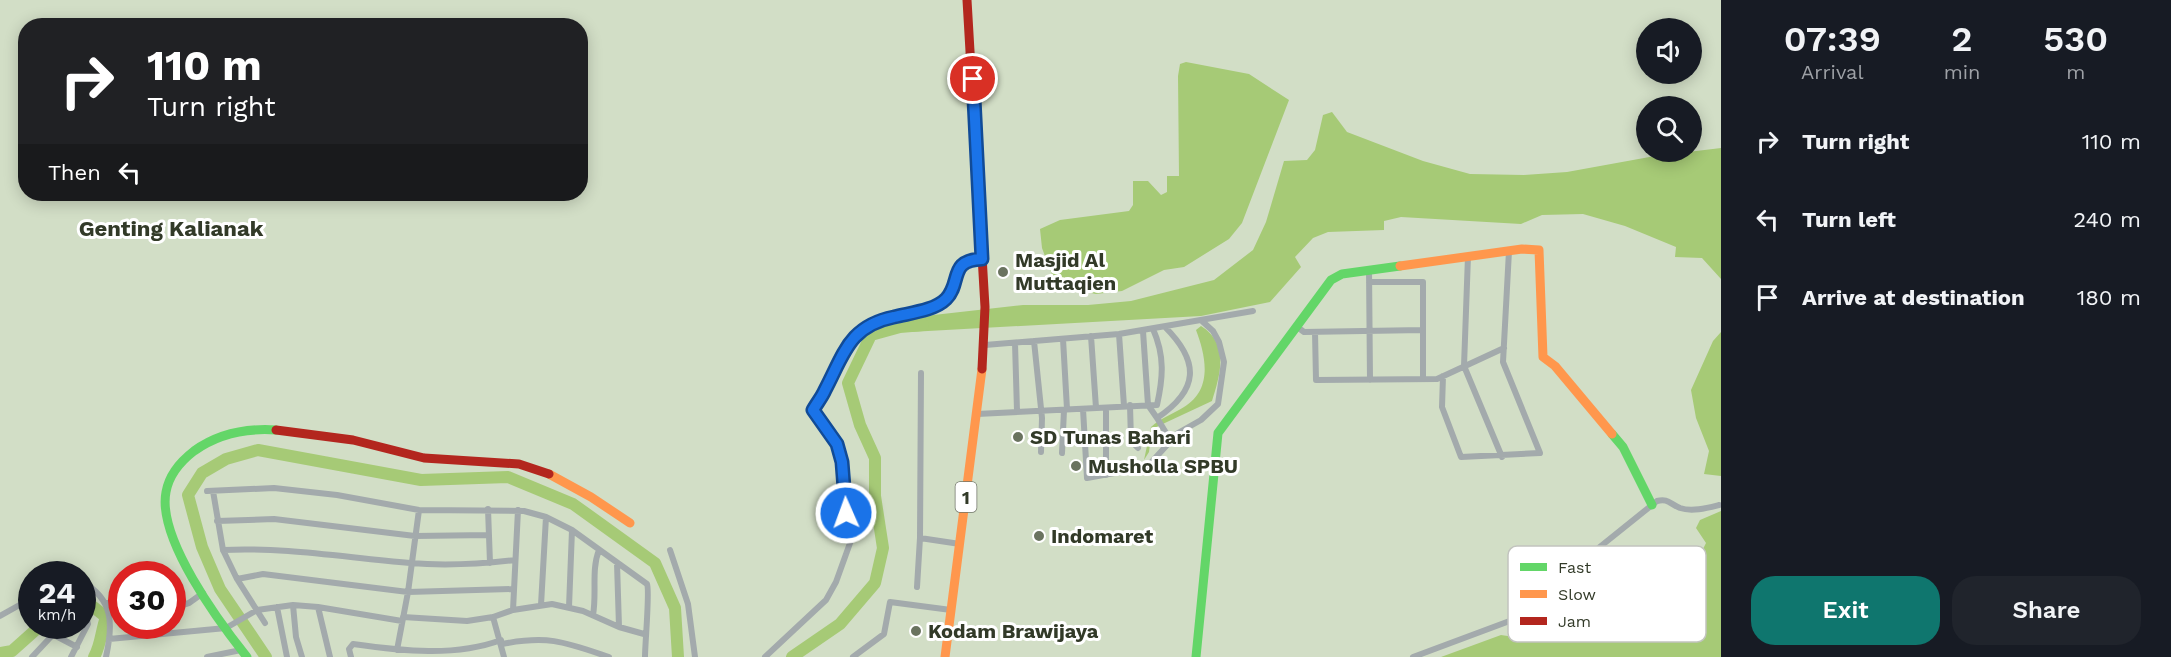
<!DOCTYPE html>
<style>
body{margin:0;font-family:"Work Sans",sans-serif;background:#20242c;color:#f1f3f6;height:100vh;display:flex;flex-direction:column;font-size:22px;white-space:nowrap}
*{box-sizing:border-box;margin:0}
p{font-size:20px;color:#9ea1a6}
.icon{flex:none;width:33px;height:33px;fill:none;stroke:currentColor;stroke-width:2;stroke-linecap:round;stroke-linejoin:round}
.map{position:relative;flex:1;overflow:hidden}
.drawer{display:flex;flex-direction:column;background:#171b24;width:450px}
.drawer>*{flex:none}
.guide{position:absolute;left:18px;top:18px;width:570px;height:183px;border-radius:24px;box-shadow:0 3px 15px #0003;background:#202124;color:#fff;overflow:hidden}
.controls{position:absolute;left:1636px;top:18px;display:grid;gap:12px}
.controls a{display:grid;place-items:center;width:66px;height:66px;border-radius:50%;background:#171b24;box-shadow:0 3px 15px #0003;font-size:30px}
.speed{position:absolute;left:18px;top:561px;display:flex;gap:12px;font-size:30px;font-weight:700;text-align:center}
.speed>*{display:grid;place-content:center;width:78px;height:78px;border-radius:50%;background:#171b24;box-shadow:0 3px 15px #0003;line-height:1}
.speed small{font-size:15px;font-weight:400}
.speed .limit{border:9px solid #d22;background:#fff;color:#111}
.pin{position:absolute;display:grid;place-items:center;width:51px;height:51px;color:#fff;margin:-26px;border:3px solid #fff;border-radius:50%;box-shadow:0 2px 6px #0007}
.me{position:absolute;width:66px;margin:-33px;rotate:358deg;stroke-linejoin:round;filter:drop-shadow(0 0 4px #0008)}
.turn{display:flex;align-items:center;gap:21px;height:126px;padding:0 30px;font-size:27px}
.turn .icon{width:78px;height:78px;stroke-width:2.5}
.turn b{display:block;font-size:42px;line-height:51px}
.then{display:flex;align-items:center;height:57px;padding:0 30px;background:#0003;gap:12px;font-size:22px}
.eta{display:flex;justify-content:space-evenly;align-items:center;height:102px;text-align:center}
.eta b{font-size:36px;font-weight:600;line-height:42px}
.action{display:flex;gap:12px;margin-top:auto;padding:12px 30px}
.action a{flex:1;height:69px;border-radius:24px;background:#0f766e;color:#fff;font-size:24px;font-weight:600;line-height:69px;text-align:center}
.action a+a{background:#20242c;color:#f1f3f6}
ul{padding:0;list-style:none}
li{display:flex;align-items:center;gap:18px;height:78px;padding:0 30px}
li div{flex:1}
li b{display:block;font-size:22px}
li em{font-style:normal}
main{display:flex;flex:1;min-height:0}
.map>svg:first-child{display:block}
.water{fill:#a6ca76}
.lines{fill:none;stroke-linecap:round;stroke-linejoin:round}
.river{stroke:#a6ca76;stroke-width:12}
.street{stroke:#a3aaac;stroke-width:6}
.fast{stroke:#63d668;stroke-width:9}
.slow{stroke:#ff974d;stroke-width:9}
.jam{stroke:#b3261e;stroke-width:9}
.route-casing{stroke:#114b97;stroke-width:15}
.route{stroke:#1a73e8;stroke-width:10}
.poi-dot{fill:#6a735f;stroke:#fff;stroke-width:2}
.labels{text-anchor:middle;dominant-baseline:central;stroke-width:6;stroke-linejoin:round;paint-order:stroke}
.shield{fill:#fff;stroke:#707568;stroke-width:1.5}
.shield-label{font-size:18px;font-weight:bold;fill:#323a28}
.poi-label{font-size:20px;font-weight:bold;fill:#323a28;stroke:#fff;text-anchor:start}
.quarter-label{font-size:22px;font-weight:bold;fill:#323a28;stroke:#fff}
.key{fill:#fff;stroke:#c2c4be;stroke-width:1.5}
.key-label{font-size:16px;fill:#323a28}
</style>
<main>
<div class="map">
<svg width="1721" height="657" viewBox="0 0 1721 657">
<rect width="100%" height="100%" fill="#d2dec6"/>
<path class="water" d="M 1186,62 L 1249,74 L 1289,100 L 1242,223 L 1229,239 L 1184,267 L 1164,270 L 1122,291 L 1096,294 L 1056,286 L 1042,248 L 1040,229 L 1060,220 L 1129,211 L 1133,205 L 1133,181 L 1148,181 L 1161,195 L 1167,192 L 1167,176 L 1179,176 L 1178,76 L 1180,64 Z
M 1332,112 L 1347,132 L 1423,161 L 1470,174 L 1524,175 L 1567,172 L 1655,156 L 1721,148 L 1721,279 L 1702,258 L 1675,257 L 1676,247 L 1625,226 L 1583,214 L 1542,215 L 1521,224 L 1401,217 L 1384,221 L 1384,230 L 1328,232 L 1313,238 L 1295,257 L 1301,267 L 1270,302 L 1201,316 L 910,332 L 907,318 L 1023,305 L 1088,305 L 1131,301 L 1214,280 L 1253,250 L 1266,222 L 1284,161 L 1307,160 L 1315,150 L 1323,115 Z
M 1201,326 C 1230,344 1220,375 1212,401 L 1152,429 L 1149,452 L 1144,460 L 1151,427 C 1161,418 1173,414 1184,407 C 1213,390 1206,356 1196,330 Z
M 1721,332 L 1721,476 L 1704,474 L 1709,451 L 1696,418 L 1691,390 L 1713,341 Z
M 1721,511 L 1721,657 L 1441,657 L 1501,635 L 1534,640 L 1629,615 L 1692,571 L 1706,543 L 1696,528 L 1700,520 Z"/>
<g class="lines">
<path class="river" d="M 82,598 L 106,617 C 101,631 101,645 94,657
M 0,653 L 12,651 L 40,626
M 266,657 L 220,589 L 202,547 L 188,495 L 202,473 L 226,459 L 258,450 L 421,480 L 508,477 L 573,504 L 655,563 L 675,608 L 678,657
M 792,657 L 840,624 L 875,583 L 883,548 L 875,496 L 875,458 L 860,425 L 848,383 L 871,335 L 900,327 L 923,325"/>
<path class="street" d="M 1468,256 L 1464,366 L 1502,457
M 1369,269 L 1370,380
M 1369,282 L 1423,282 L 1423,379
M 1296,326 L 1304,332 L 1423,330
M 1143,331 L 1148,405
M 1315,332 L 1316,380 L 1437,379 L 1504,348
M 1119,334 L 1124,406
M 1091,336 L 1096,408
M 1063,339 L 1067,409
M 1034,341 L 1042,418 L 1041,452
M 1015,343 L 1017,411
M 985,345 L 1119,334 L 1253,311
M 1443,376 L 1442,407 L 1461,457 L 1540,453 L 1503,362 L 1509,251
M 1130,405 L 1131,441 L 1138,448
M 1148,405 L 1157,418 C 1199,390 1200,362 1165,327
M 1106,408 L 1106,475
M 1083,409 L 1087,478 L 1147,467 L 1178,433 L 1201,420 L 1218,404 L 1224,362 L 1219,342 L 1213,331 L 1202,321
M 977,414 L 1157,405 C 1163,378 1165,356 1153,329
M 1157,418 L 1171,441
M 1062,453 L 1064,410
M 207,491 L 274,488 L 337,495 L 419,510 L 524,511 L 546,517 L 572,530 L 647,584 C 650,590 645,643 645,657
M 213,491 L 223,550 L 237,579 L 265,623
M 488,509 L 490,563
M 217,521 L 274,519 L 415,536 L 489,535
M 920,538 L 960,544
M 223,550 C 286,547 347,558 410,563 C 445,566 481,564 515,560
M 670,550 L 688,604 L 695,657
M 617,563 L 619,627
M 237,579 L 263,574 L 408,592 L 513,589
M 82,582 C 114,599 113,625 106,657
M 917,587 L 920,538 L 921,373
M 107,603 L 122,604
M 293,605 L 296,637 L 302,657
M 541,605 L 546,517
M 277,607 L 287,657
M 318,607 L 330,657
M 569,607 L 572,530
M 172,608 L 189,603 L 203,593
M 513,610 L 518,510
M 593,615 C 597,593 591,570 599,550
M 0,616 L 32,598
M 403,617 L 467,621 L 493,617 L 513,610 L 552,604 L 583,611 L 619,627 L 644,634
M 493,617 L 504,657
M 54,635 L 77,647
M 109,639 L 226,628 L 257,610 L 293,605 L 318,607 L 402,621
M 502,644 C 549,635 565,642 609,657
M 397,650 L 408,592 L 419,510
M 32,657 L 61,626
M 71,657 L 88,624 L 87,620 L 82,619
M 207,657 L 241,650
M 351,657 L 349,649 L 353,644 C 402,651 456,657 501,640
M 765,657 L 826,600 L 836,582 L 854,532 L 853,527 L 843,524 C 849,496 847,457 831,432 C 826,424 817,418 813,410 C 817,403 822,397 825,390 C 844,355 849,326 894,317 C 909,313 934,311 946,299 C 961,284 948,260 982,259
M 853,657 L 884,634 L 890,602 L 951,610
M 1413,657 L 1523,616 L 1596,550 L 1657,501 C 1668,498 1670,504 1680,508 C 1692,512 1707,508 1719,505"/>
<path class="fast" d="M 1612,434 L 1623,447 L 1652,505
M 247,657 C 219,622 157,538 166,492 C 169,475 181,461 194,451 C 219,433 246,428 276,430
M 1196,657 L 1218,433 L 1331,280 L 1342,274 L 1400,266"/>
<path class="slow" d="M 1400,266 L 1522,249 L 1539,250 L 1543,357 L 1555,366 L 1612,434
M 549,474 L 591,497 L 630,523
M 945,657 L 982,369"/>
<path class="jam" d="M 967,0 L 985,307 L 982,369
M 276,430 L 353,440 L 424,458 L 519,464 L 549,474"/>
</g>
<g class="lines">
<g class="route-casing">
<path id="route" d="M 846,513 L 842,462 L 837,444 L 813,410 C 817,403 822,397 825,390 C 844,354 849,326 894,317 C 909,313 934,311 946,299 C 962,283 948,260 982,259 L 973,79"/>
</g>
<use href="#route" class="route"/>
</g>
<g class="poi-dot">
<circle cx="1003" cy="272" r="6"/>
<circle cx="1018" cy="437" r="6"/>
<circle cx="1076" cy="466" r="6"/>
<circle cx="1039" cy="536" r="6"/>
<circle cx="916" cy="631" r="6"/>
</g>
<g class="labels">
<rect class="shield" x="955.5" y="482" width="21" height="30" rx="4.5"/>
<g class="shield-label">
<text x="966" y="497">1</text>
</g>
<g class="poi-label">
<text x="1015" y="260">Masjid Al<tspan x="1015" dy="23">Muttaqien</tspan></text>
<text x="1030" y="437">SD Tunas Bahari</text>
<text x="1088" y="466">Musholla SPBU</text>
<text x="1051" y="536">Indomaret</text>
<text x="928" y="631">Kodam Brawijaya</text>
</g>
<g class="quarter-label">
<text x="171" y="228">Genting Kalianak</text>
</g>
</g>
<rect x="1508" y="546" width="198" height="96" rx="9" class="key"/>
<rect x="1520" y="563" width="27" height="8" fill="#63d668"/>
<rect x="1520" y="590" width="27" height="8" fill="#ff974d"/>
<rect x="1520" y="617" width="27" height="8" fill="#b3261e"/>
<g class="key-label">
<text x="1558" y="573">Fast</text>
<text x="1558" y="600">Slow</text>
<text x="1558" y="627">Jam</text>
</g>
</svg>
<div class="controls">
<a><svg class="icon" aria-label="sound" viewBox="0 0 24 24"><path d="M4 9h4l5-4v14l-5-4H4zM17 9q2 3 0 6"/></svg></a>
<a><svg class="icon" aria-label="search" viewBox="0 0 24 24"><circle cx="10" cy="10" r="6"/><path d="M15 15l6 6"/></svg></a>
</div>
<div class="speed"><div>24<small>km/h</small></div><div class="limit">30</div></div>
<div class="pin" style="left:973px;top:79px;background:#d93025"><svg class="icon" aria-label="arrive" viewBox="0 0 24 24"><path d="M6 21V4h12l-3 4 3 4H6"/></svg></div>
<svg class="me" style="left:846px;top:513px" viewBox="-20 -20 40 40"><circle r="17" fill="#1a73e8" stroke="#fff" stroke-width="3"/><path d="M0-11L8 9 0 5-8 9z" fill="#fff"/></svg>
<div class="guide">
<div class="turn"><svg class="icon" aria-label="right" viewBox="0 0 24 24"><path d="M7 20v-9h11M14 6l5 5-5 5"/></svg><div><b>110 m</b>Turn right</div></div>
<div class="then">Then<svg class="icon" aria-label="left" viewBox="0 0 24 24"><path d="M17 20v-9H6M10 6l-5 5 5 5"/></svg></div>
</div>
</div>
<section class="drawer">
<div class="eta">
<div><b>07:39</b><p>Arrival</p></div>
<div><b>2</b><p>min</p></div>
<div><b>530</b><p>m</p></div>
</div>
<ul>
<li><svg class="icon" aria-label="right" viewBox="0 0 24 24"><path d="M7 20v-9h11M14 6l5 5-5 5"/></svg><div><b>Turn right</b></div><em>110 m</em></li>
<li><svg class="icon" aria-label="left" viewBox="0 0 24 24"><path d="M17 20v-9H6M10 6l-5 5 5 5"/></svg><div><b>Turn left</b></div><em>240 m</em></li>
<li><svg class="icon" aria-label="arrive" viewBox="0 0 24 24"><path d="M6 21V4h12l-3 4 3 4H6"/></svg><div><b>Arrive at destination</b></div><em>180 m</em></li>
</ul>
<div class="action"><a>Exit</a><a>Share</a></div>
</section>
</main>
